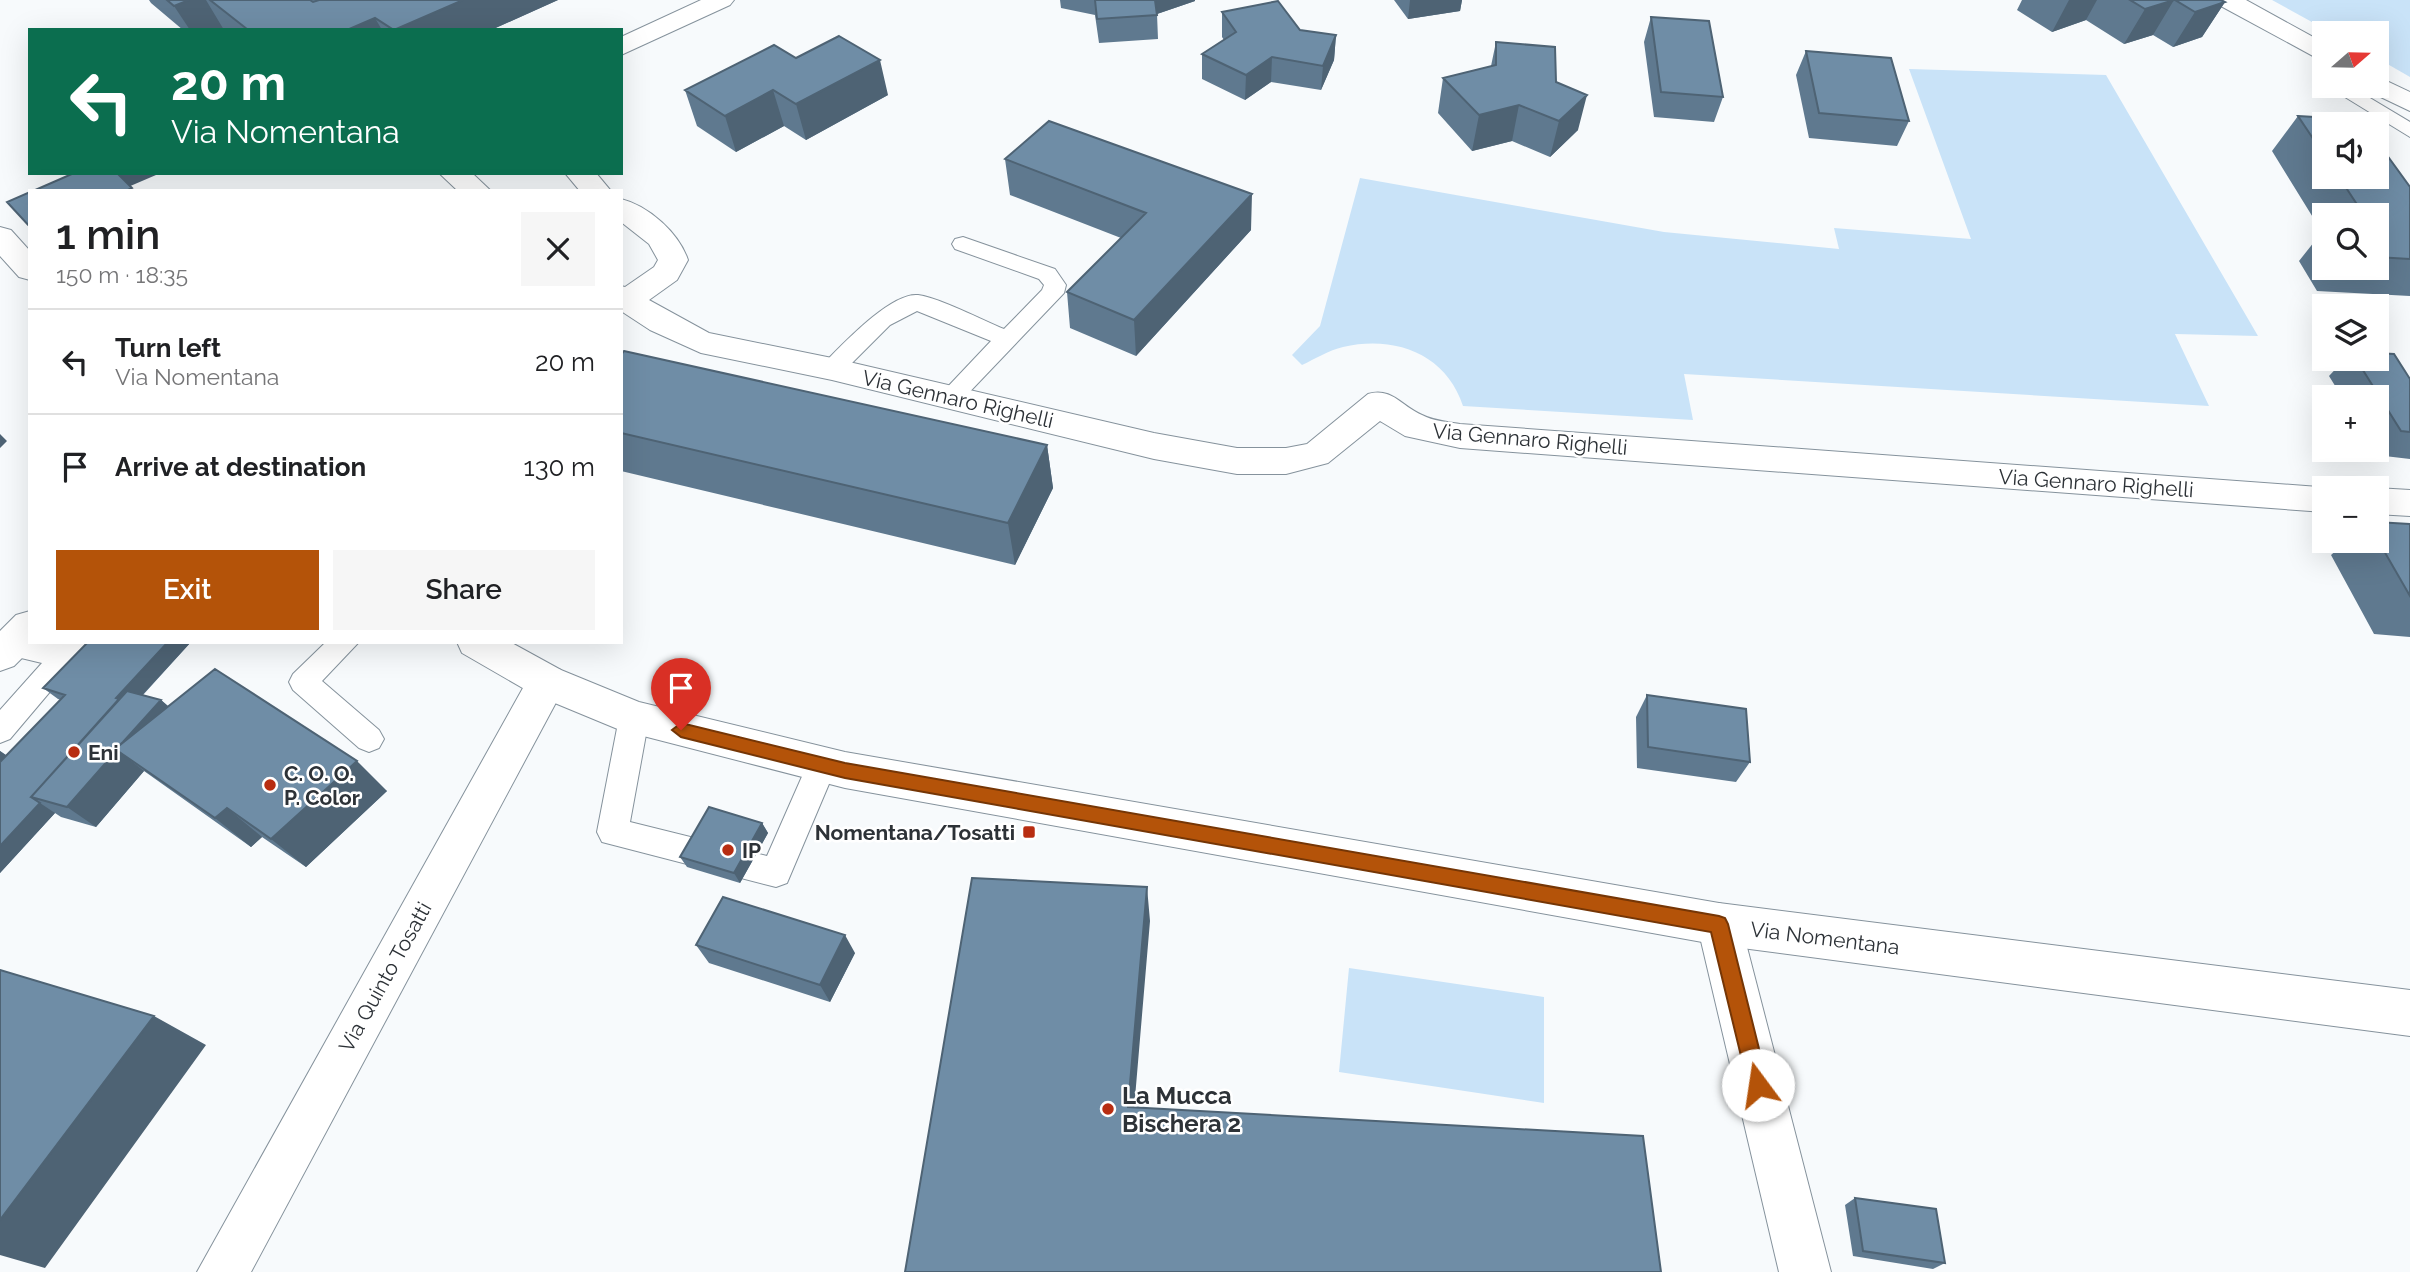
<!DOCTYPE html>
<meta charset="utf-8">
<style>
body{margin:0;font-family:Raleway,sans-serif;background:#f6f6f6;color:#202124;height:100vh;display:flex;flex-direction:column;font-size:26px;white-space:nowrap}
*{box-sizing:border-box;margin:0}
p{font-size:23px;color:#757577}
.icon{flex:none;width:38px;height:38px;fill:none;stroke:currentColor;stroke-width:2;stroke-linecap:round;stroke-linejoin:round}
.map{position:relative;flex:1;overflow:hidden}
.panel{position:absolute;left:28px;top:189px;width:595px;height:455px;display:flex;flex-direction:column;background:#fff;border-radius:0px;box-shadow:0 7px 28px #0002}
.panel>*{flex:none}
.banner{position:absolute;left:28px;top:28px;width:595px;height:147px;border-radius:0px;box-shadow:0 7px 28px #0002;background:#0b6e4f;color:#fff;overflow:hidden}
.needle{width:46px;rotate:70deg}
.fabs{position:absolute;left:2312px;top:21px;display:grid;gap:14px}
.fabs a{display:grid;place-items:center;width:77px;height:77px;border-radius:0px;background:#fff;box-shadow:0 7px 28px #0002;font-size:35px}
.pin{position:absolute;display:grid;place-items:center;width:60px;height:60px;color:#fff;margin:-72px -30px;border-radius:50% 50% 50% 0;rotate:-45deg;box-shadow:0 0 7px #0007}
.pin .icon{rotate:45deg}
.me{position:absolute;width:77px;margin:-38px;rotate:346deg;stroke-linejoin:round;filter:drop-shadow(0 0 5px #0008)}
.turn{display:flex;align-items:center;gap:24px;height:147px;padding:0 28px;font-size:32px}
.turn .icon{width:91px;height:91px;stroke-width:2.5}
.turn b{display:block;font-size:49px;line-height:60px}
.round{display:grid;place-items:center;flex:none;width:74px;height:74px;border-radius:0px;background:#f6f6f6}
.overview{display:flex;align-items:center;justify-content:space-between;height:119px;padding:0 28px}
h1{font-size:42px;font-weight:600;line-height:52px}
.button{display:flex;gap:14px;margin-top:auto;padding:14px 28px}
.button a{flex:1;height:80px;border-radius:0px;background:#b45309;color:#fff;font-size:28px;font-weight:600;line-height:80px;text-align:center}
.button a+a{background:#f6f6f6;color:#202124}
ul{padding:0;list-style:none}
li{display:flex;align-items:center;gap:21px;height:105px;padding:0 28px;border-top:2px solid #e0e0e0}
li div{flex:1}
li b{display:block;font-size:26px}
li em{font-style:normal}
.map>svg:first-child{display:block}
.green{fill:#c9e3f8}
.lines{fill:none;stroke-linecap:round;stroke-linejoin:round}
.lane-casing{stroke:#85929c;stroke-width:2}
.street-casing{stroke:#85929c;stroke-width:2}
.secondary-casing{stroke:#85929c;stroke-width:2}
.lane{fill:#fff;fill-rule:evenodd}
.street{fill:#fff;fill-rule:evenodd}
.secondary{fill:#fff;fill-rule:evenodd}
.wall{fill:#5f798f;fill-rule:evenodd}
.shaded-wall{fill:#4e6374}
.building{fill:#6f8da6;stroke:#4e6374;stroke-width:2}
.route{fill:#b45309;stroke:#753606;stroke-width:2}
.poi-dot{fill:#b82d11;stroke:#fff;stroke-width:2.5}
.labels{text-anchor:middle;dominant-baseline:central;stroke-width:5;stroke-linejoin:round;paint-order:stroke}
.street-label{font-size:21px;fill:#2d3237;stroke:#fff}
.poi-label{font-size:21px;font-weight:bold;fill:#2d3237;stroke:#fff;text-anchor:start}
.near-poi-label{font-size:24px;font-weight:bold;fill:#2d3237;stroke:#fff;text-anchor:start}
</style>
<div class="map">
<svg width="2410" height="1272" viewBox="0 0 2410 1272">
<rect width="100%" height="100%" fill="#f7fafc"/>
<path class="green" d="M 2272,0 L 2410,0 L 2410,77 L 2377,58 L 2376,33 L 2332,33 Z
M 1909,69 L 2106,75 L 2258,336 L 2175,334 L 2209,406 L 1684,374 L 1693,420 L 1463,406 C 1446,354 1395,335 1343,347 C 1329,350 1315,359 1302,365 L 1292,355 L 1320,326 L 1360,178 L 1664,232 L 1839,249 L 1834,228 L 1971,239 Z
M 1349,968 L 1544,997 L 1544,1103 L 1339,1072 Z"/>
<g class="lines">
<g class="lane-casing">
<path id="lane" d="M 2327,86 L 2350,86 L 2410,122 L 2410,137 Z
M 963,237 L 1055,269 L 1066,285 L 1064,293 L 960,402 L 951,405 L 942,402 L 939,396 L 991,341 L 917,311 L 890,325 L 840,375 L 824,375 L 820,369 L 824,363 C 842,345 891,292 918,295 C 940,298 982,320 1004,329 L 1042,290 L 1044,285 L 1039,279 L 955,249 L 952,244 L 955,239 Z
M 10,634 L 30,637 L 30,642 L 92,642 L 10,739 L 0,743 L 0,710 L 42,663 L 0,653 L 0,637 Z
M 326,642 L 359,642 L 322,681 L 379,730 L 384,739 L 379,748 L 369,752 L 359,748 L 293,690 L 289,682 L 293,674 Z
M 634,706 L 644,709 L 649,718 L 630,822 L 767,856 L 811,756 L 822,752 L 833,756 L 837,765 L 787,883 L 776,887 L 602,842 L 597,832 L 619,718 L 624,709 Z"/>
</g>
<g class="street-casing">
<path id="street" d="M 701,0 L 734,0 L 730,5 L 621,55 L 621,37 Z
M 2215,0 L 2246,0 L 2324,43 L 2324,62 L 2219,5 Z
M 2376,76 L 2410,92 L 2410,111 L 2366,90 L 2364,86 L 2376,86 Z
M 439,173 L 472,173 L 491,191 L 458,191 Z
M 565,173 L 596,173 L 611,191 L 580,191 Z
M 621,199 C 649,206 679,233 688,260 L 677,280 L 649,300 L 709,333 L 832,358 L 1154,433 L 1237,448 L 1286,448 L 1307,444 L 1368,394 C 1392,387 1401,406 1422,415 C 1433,421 1447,422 1460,424 L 2332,488 L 2324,488 L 2324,512 L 1460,448 L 1405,436 L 1380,421 L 1328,463 L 1286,474 L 1237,474 L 1154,459 L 832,380 L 701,353 L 650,330 L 621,311 L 621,286 L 625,287 L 654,267 L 658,260 L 649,244 L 621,222 Z
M 2374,488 L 2376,488 L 2410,490 L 2410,516 L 2376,514 L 2376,488 Z
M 30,611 L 30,642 L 38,642 L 14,666 L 0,671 L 0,631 L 16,615 Z
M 547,666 L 561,670 L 567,682 L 251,1272 L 197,1272 L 533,670 Z
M 1719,903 L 1735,909 L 1741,924 L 1831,1272 L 1779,1272 L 1697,924 L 1703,909 Z"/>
</g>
<g class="secondary-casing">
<path id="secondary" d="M 0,227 L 11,230 L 30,251 L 30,280 L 19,277 L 0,256 Z
M 457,642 L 510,642 L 561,670 L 639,702 L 845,752 L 1719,903 L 2410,990 L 2410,1036 L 1719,945 L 845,788 L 620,730 L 533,694 L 462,653 Z"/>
</g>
<use href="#lane" class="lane"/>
<use href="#street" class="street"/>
<use href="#secondary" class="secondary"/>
</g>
<path class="wall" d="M 149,0 L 558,0 L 491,30 L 183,30 L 151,3 Z
M 1060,0 L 1195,0 L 1195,1 L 1157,14 L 1158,39 L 1099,43 L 1095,15 L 1061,8 Z
M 1394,0 L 1462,0 L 1460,11 L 1408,19 Z
M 2022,0 L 2221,0 L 2225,2 L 2202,37 L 2173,47 L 2153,35 L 2124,44 L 2086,20 L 2052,32 L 2017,10 Z
M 1222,12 L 1300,30 L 1336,35 L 1334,60 L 1321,90 L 1271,82 L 1245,100 L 1202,79 L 1202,54 L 1224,40 L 1222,37 Z
M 1651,17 L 1723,97 L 1714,122 L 1654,117 L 1644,42 Z
M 1496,42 L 1556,82 L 1578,130 L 1550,157 L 1512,141 L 1472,151 L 1438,113 L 1443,78 L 1491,66 Z
M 1806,51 L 1909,121 L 1897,146 L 1809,138 L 1796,75 Z
M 796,58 L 888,95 L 806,140 L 784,126 L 736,152 L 697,126 L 685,90 Z
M 2298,116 L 2324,124 L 2324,177 L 2376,177 L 2410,187 L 2410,296 L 2317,291 L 2299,261 L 2322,232 L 2272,151 ZM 2324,215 L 2376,215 L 2376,268 L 2324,268 Z
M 1005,159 L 1251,230 L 1136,356 L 1070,328 L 1067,292 L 1121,238 L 1010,195 Z
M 621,355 L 1047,445 L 1053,488 L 1015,565 L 621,471 Z
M 2345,359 L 2376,359 L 2410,379 L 2410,459 L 2376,455 L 2373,450 L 2376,450 L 2376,397 L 2342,397 L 2329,376 Z
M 2376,522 L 2410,524 L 2410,637 L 2374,634 L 2331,555 L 2347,541 L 2376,541 Z
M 88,642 L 191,642 L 143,695 L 161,700 L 168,706 L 387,791 L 306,867 L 262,837 L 251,847 L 144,771 L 96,827 L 61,817 L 55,813 L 0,873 L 0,751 L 6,755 L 61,700 L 58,699 L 43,688 Z
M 1647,695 L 1750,762 L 1736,782 L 1637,768 L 1636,717 Z
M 762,823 L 768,833 L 740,883 L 687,867 L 680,857 Z
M 696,945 L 855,953 L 830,1002 L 709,963 Z
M 1855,1198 L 1945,1263 L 1933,1269 L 1853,1256 L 1845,1205 Z"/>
<path class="shaded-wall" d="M 189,0 L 206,0 L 224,30 L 190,30 L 174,6 Z
M 463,0 L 558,0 L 491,30 L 394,30 Z
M 1153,0 L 1195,0 L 1195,1 L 1154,15 Z
M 1410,0 L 1462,0 L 1460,11 L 1408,19 Z
M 2069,0 L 2097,0 L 2086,20 L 2052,32 Z
M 2174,0 L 2153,35 L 2124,44 L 2145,9 Z
M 2225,2 L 2202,37 L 2173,47 L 2195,12 Z
M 375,18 L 382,30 L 329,30 Z
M 1336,35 L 1334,60 L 1321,90 L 1323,66 Z
M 1272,57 L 1271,82 L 1245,100 L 1246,75 Z
M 880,60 L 888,95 L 806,140 L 796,104 Z
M 773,90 L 784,126 L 736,152 L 725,116 Z
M 1587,95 L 1578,130 L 1550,157 L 1559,121 Z
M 1519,105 L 1512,141 L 1472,151 L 1479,115 Z
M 120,173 L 155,173 L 156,175 L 128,187 L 118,174 Z
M 1252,194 L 1251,230 L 1136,356 L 1134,320 Z
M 0,434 L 7,441 L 0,448 Z
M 1047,445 L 1053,488 L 1015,565 L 1008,523 Z
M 168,642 L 191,642 L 134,704 L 116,698 Z
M 161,700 L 186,722 L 117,750 Z
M 117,750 L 144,771 L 96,827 L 67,807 Z
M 0,751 L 7,756 L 0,763 Z
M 357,761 L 387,791 L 306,867 L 271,839 Z
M 40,803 L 55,813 L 0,873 L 0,846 Z
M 227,808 L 262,837 L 251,847 L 215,818 Z
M 762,823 L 768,833 L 740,883 L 734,873 Z
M 1147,887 L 1150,921 L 1132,1133 L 1128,1107 Z
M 845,935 L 855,953 L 830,1002 L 820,985 Z
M 154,1016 L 206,1045 L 45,1268 L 0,1255 L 0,1220 Z"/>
<path class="building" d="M 167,0 L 189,0 L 174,6 Z
M 210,0 L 310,0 L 313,2 L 319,0 L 463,0 L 394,30 L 375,18 L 347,30 L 246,30 L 247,29 Z
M 1095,0 L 1155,0 L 1157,15 L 1097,19 Z
M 2130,0 L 2174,0 L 2145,9 Z
M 2175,0 L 2221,0 L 2225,2 L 2195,12 Z
M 1278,1 L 1300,30 L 1336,35 L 1323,66 L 1272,57 L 1246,75 L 1202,54 L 1236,32 L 1222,12 Z
M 1651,17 L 1709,21 L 1723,97 L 1661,92 Z
M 839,36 L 880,60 L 796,104 L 773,90 L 725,116 L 685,90 L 774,45 L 796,58 Z
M 1496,42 L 1555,47 L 1556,82 L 1587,95 L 1559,121 L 1519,105 L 1479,115 L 1443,78 L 1496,65 Z
M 1806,51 L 1891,58 L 1909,121 L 1819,113 Z
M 2298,116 L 2331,118 L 2335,124 L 2324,124 L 2324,155 Z
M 1049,121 L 1252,194 L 1134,320 L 1067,292 L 1146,213 L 1005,159 Z
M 2376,140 L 2410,187 L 2410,259 L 2376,257 L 2376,215 L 2364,215 L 2339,177 L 2376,177 Z
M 74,173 L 120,173 L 118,174 L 132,188 L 126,191 L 33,191 Z
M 30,192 L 30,227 L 7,202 Z
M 624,351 L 1047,445 L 1008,523 L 621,433 L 621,355 Z
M 2376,353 L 2394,354 L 2410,379 L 2410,432 L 2401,431 L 2356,359 L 2376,359 Z
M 2376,522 L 2410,524 L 2410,596 L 2376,537 Z
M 88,642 L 168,642 L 116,698 L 119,699 L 31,797 L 40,803 L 0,846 L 0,762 L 65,695 L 43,688 Z
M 215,669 L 357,761 L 271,839 L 227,808 L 215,818 L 115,749 Z
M 127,691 L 161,700 L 123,742 L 115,749 L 117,750 L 67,807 L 31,797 Z
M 1647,695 L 1746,709 L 1750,762 L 1648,747 Z
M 709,807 L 762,823 L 734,873 L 680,857 Z
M 972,878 L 1147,887 L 1128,1107 L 1643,1136 L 1661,1272 L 905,1272 Z
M 723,897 L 845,935 L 820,985 L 696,945 Z
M 0,970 L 154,1016 L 0,1220 Z
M 1855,1198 L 1936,1209 L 1945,1263 L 1863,1251 Z"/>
<path class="route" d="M 681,723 L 845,763 L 1719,916 L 1725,918 L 1728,924 L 1768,1085 L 1765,1092 L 1758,1095 L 1751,1092 L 1748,1085 L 1711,932 L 845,778 L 681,737 L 672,730 Z"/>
<g class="poi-dot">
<circle cx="74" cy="752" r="7"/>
<circle cx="270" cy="785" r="7"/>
<rect x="1022" y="825" width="14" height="14" rx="3.5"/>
<circle cx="728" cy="850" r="7"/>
<circle cx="1108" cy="1109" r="7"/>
</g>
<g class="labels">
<g class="street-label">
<text transform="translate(958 399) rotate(13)">Via Gennaro Righelli</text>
<text transform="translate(1530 439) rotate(5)">Via Gennaro Righelli</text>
<text transform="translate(2096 483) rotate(4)">Via Gennaro Righelli</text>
<text transform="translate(1825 938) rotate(7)">Via Nomentana</text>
<text transform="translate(385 977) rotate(-61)">Via Quinto Tosatti</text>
</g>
<g class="poi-label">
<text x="88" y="752">Eni</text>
<text x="284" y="773">C. O. O.<tspan x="284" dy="24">P. Color</tspan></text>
<text x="1015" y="832" text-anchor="end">Nomentana/Tosatti</text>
<text x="742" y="850">IP</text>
</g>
<g class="near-poi-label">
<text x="1122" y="1095">La Mucca<tspan x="1122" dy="28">Bischera 2</tspan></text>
</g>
</g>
</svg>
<div class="fabs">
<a><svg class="needle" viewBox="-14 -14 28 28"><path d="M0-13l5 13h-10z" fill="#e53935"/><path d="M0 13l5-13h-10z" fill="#757577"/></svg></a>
<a><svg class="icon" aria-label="sound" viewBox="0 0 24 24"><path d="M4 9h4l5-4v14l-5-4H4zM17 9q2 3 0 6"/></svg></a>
<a><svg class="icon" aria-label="search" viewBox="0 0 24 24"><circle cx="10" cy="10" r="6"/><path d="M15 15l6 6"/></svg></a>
<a><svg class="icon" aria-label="layers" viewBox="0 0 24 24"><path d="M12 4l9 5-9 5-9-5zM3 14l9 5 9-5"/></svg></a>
<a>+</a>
<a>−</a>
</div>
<div class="pin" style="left:681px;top:730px;background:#d93025"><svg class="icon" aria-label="arrive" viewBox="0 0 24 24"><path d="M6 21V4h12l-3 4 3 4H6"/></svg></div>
<svg class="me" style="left:1758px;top:1085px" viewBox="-20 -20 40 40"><circle r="19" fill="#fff"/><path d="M0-13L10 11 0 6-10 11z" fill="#b45309"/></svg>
<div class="banner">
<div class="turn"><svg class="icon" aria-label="left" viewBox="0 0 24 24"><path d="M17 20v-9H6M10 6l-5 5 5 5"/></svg><div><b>20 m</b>Via Nomentana</div></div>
</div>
<section class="panel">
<div class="overview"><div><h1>1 min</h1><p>150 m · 18:35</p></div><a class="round"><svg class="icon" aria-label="close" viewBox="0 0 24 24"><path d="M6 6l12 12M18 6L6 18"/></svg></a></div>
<ul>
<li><svg class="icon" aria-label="left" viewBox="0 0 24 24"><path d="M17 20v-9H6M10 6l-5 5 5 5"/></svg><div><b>Turn left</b><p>Via Nomentana</p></div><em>20 m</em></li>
<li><svg class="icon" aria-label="arrive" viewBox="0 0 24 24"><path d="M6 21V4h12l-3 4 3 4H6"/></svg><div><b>Arrive at destination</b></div><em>130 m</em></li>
</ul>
<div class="button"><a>Exit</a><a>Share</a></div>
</section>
</div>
